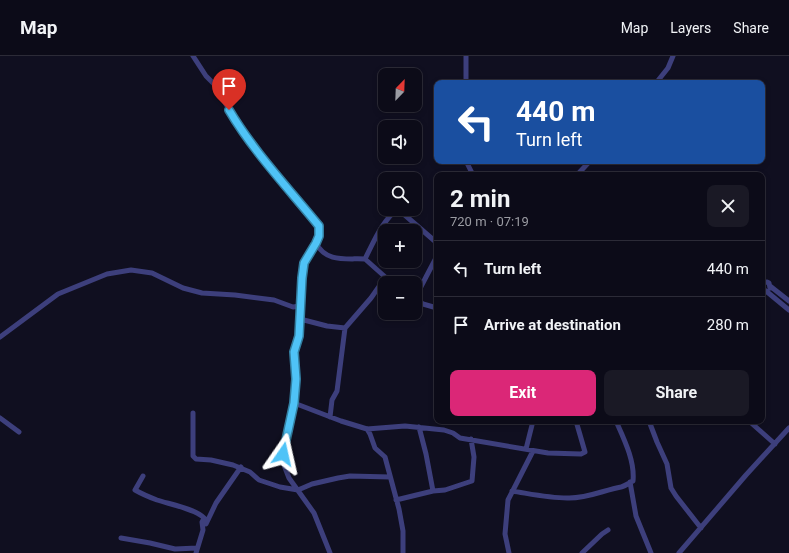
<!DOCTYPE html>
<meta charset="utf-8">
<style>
body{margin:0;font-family:Roboto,sans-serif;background:#1a1925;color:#f1f3f6;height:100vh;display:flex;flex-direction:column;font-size:15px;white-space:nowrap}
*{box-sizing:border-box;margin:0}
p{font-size:13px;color:#9a9ba2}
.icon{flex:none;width:22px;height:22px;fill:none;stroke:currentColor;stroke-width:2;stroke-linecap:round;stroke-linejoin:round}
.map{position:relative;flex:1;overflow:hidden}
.sheet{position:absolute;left:434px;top:116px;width:331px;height:252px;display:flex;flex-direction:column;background:#0c0b18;border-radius:8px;box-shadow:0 2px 6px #0003,0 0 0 1px #2c2b37}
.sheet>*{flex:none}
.top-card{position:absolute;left:434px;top:24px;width:331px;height:84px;border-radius:8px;box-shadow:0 2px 6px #0003,0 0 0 1px #2c2b37;background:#1a4fa0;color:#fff;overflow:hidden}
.needle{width:26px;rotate:23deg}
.tools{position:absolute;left:378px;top:12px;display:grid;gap:8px}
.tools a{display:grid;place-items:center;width:44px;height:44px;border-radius:8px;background:#0c0b18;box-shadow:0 2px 6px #0003,0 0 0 1px #2c2b37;font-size:20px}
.pin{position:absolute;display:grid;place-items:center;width:34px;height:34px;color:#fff;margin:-41px -17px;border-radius:50% 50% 50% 0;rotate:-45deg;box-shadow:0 0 4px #0007}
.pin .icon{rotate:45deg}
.me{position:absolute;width:44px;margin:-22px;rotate:11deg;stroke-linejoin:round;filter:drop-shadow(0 0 3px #0008)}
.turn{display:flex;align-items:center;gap:14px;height:84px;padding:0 16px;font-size:18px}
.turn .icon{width:52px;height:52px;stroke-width:2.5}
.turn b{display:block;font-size:28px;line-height:34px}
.round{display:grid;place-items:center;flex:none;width:42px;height:42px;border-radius:8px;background:#1a1925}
.overview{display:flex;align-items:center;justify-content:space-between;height:68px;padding:0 16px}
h1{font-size:24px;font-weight:700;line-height:30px}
.action{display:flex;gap:8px;margin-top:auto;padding:8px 16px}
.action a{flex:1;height:46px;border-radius:8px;background:#db2777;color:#fff;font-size:16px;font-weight:700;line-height:46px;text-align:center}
.action a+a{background:#1a1925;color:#f1f3f6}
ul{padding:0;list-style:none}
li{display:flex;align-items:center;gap:12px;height:56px;padding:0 16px;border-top:1px solid #2c2b37}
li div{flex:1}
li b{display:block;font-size:15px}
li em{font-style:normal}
header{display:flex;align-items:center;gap:24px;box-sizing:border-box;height:56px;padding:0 20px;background:#0c0b18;border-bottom:1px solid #2c2b37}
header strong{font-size:19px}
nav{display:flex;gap:22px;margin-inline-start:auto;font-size:14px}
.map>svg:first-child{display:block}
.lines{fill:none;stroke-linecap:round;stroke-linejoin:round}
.minor{stroke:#3d3f7c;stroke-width:5}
.route-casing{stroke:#337fa1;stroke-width:10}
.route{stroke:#4fc3f7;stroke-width:7}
</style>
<header>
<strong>Map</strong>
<nav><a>Map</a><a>Layers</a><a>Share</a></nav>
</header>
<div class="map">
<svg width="789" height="497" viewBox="0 0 789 497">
<rect width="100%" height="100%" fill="#100f20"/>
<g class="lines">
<path class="minor" d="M 193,0 L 206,20 L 214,28 L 237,67 L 319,170 L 319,180 L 316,187 L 304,207 L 302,222 L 299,280 L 294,296 L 296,323 L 294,347 L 283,398 L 284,409 L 289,422 L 314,457 L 330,497
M 466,27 L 466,0
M 656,27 L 668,12 L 673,0
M 466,105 L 473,119
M 577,119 L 590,105
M 399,154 L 437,187
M 316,187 C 326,207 347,202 365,203 L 392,227
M 365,203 C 372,189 380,170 392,158 C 394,156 397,155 400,153
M 762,227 L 767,226 L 769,227 L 770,232
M 770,230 L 789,245
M 762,233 L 766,235 L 789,254
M 415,242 L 437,200
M 415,242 L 423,248 L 437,252
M 300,263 L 327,270 L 345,272 L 371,242 L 385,222
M 0,281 L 58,238 L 107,218 L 131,214 L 152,217 L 183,232 L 202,237 L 235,239 L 274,244 L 293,251 L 300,250
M 294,347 L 341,365 L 367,373 L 405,370 L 444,374 L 453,377 L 460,382 L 548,397 L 581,398 L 585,396 L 576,365
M 193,357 L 193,400 L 196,403 L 211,404 L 233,409 L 250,416 L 259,424 L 280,431 L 298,434 L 312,428 L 338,422 L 350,420 L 390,421
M 330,361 L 332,344 L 337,335 L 345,272
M 0,362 L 19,376
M 649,365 L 657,386 L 667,408 L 671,432 L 676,440 L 701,472
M 749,365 L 775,388
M 419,371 L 426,398 L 433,435
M 367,373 L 370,378 L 375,392 L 385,401 L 399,453 L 403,475 L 403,497
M 526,393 L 533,365
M 143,420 L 135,434 C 142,438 149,441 157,444 C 169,448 196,453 204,462
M 630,426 L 636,460 L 651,497
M 512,435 C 531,438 549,442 567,442 C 586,443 604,434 621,431 C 625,430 629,427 633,425 C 635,405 624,383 616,365
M 396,444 L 433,435 L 445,434 L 472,425 L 474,401 L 471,383
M 121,482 L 150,487 L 175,493 L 197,492
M 196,497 L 203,474 L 202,466 L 204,462 L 206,468 L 216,447 L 241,411
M 509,497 L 505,478 L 508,444 L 533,395
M 582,497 L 602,478 L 608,474
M 679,497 L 746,419 L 789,372"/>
</g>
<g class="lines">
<g class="route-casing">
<path id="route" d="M 229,54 C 253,95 289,133 319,170 L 319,180 L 316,187 L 304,207 L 302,222 L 299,280 L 294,296 L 296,323 L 294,347 L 283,398"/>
</g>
<use href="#route" class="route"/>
</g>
</svg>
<div class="tools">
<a><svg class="needle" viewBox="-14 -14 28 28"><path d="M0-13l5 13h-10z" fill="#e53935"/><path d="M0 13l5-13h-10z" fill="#9a9ba2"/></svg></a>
<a><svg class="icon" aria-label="sound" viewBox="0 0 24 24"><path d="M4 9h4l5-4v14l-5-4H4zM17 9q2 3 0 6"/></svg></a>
<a><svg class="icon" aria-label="search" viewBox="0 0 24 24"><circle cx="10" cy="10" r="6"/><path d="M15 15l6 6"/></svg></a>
<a>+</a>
<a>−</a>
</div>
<div class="pin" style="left:229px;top:54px;background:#d93025"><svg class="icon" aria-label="arrive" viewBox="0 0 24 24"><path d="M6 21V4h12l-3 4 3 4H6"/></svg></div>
<svg class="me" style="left:283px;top:398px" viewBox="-20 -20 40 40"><path d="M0-17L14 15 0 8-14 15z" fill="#4fc3f7" stroke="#fff" stroke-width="4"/></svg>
<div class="top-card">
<div class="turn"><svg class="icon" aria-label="left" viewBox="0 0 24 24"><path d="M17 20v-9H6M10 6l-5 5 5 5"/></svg><div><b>440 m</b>Turn left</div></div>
</div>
<section class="sheet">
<div class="overview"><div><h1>2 min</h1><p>720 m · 07:19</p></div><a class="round"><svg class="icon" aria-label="close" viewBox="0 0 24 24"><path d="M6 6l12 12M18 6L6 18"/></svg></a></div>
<ul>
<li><svg class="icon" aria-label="left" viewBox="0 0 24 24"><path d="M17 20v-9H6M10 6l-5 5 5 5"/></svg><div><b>Turn left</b></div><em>440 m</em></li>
<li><svg class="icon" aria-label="arrive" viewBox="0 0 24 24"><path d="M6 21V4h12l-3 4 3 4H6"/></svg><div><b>Arrive at destination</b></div><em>280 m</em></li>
</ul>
<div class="action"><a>Exit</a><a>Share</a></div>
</section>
</div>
